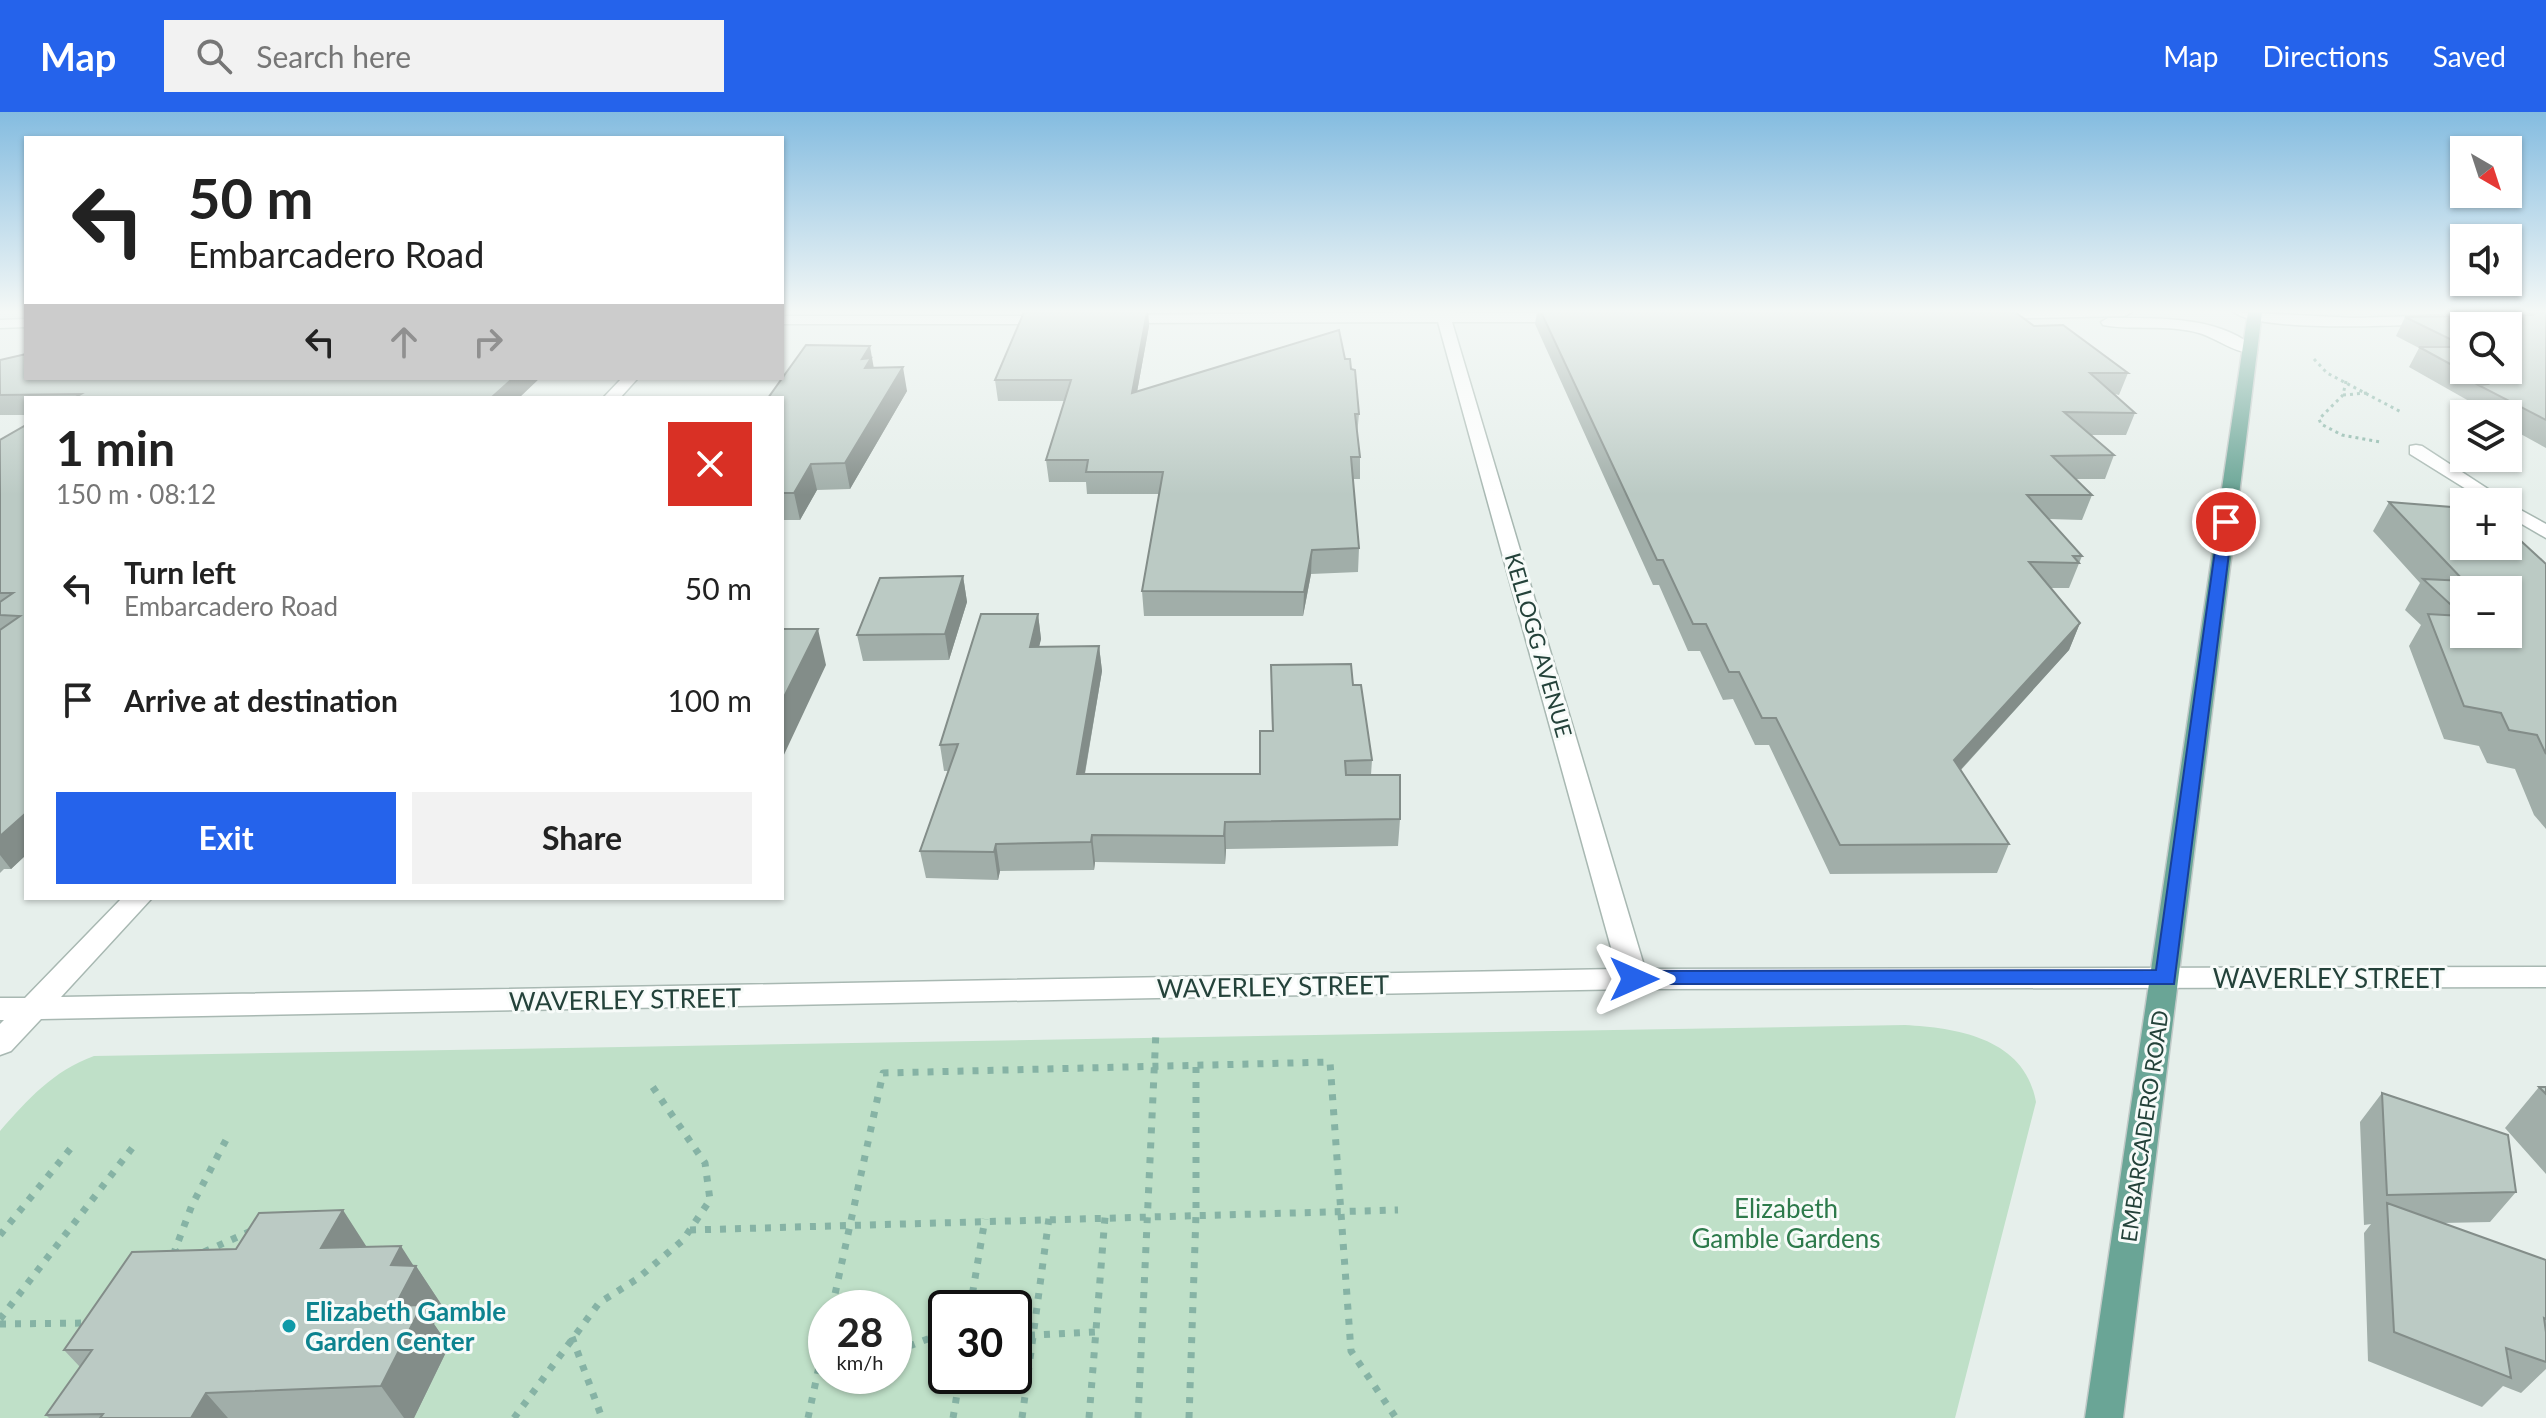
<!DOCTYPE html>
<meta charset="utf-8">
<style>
body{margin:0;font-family:Lato,sans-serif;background:#f2f2f2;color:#222;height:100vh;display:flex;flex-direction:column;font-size:30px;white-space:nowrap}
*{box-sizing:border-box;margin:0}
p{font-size:26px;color:#767676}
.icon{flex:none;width:44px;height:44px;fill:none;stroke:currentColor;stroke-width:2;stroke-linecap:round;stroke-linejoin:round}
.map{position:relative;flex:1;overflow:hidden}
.sheet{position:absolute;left:24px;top:284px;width:760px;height:504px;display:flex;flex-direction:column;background:#fff;border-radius:0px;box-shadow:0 2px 6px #0004}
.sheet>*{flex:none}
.guide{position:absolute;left:24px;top:24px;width:760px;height:244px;border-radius:0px;box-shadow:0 2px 6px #0004;background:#fff;color:#222;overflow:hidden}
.needle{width:52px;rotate:141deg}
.tools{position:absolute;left:2450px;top:24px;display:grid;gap:16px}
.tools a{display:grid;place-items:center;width:72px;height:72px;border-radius:0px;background:#fff;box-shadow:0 2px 6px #0004;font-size:40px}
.speed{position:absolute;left:808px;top:1178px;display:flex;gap:16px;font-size:40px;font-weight:700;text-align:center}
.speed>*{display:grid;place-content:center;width:104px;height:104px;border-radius:50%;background:#fff;box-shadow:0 2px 6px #0004;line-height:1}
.speed small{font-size:20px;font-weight:400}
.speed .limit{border:4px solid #111;border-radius:12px;background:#fff;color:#111}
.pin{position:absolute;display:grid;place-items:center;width:68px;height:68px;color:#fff;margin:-34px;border:4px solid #fff;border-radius:50%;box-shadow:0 2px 8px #0007}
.me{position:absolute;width:88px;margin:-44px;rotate:90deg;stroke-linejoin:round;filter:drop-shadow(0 0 6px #0008)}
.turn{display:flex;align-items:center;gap:28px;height:168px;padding:0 32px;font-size:36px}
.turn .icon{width:104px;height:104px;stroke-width:2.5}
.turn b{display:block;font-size:56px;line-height:68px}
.lanes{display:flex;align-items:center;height:76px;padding:0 32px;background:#0003;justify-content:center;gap:40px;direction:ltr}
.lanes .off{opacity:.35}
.round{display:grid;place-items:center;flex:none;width:84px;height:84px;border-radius:0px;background:#f2f2f2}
.summary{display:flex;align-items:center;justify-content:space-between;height:136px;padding:0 32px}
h1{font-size:48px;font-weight:700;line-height:60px}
.cta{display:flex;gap:16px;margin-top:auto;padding:16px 32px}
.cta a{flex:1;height:92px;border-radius:0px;background:#2563eb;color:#fff;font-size:32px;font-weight:700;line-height:92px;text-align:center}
.cta a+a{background:#f2f2f2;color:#222}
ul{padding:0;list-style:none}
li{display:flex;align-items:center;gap:24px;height:112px;padding:0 32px}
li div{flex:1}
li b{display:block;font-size:30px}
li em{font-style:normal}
header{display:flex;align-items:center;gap:48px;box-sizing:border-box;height:112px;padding:0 40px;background:#2563eb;color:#fff}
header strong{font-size:38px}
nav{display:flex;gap:44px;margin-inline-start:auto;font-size:28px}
.search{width:560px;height:72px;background:#f2f2f2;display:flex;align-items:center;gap:20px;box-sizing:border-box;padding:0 28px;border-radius:0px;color:#767676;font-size:30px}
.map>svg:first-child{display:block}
.green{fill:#bfe0c8;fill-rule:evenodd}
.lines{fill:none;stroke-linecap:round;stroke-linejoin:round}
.minor-casing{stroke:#a8b8b2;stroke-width:3}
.primary-casing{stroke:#c2cac8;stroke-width:3}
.path-far1{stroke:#86b3a5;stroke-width:3;stroke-dasharray:3 4;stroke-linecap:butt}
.path{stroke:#86b3a5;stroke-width:7;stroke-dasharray:6 9;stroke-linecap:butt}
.minor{fill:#fff;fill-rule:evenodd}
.primary{fill:#6aa596;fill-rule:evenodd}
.wall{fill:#a1aea9}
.shaded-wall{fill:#838d89}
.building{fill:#bbcac4;stroke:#838d89;stroke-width:2;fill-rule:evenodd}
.route{fill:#2563eb;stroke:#184099;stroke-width:2}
.culture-dot{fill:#0f9aa8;stroke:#f7fbf9;stroke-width:3}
.labels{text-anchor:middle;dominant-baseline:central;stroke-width:6;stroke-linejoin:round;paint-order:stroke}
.street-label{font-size:22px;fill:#24423a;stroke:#f7fbf9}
.near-street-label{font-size:26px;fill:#24423a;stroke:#f7fbf9}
.near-park-label{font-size:26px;fill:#2d7a4b;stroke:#f7fbf9}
.near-culture-label{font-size:26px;font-weight:bold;fill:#0d838f;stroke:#f7fbf9;text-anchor:start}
</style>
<header>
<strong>Map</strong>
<div class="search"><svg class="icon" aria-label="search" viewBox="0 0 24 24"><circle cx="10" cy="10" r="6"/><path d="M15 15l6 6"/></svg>Search here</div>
<nav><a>Map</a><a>Directions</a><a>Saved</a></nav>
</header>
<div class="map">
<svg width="2546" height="1306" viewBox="0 0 2546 1306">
<rect width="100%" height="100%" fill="#e6efeb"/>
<path class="green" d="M 1905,913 C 1959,916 2025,927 2036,990 L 1955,1306 L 0,1306 L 0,1019 C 28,987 53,959 94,944 ZM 826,1196 L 894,1196 L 894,1264 L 826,1264 ZM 946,1196 L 1014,1196 L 1014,1264 L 946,1264 Z"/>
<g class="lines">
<g class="minor-casing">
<path id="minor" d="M 1435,200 L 1568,202 L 1575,206 L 1568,210 L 1452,210 L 1645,857 L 2546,855 L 2546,875 L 1634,877 L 41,907 L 11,939 L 0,943 L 0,912 L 4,908 L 0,908 L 0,886 L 25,886 L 122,786 L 152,786 L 61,885 L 1617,857 L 1438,210 L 1116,211 L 1109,207 L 1116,203 Z
M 1984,200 L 2132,200 L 2125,204 L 1988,207 L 1981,203 Z
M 2234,200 L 2354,206 L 2546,200 L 2546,205 C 2492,208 2269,227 2234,200 Z
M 782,204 L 1052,204 L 1059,208 L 1052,212 L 782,212 Z
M 2108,206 C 2154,206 2221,203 2257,238 C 2245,248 2215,225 2199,221 C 2167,212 2135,219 2103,213 L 2101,210 Z
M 26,207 L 26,215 L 0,216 L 0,208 Z
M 622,266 L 638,266 L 620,286 L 603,286 Z
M 2416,333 L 2422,334 L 2508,390 L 2487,390 L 2410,342 L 2410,334 Z
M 2508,391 L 2546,412 L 2546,426 L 2508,404 Z"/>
</g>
<g class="primary-casing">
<path id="primary" d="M 2248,200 L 2262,200 L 2123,1306 L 2085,1306 Z"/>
</g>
<path class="path-far1" d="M 2314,247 L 2327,261 L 2403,301
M 2346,269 L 2343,283 L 2319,307 L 2321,312 L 2342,323 L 2380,330
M 2343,283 L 2367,281"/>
<path class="path" d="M 690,1118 L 1398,1098
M 0,1123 L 75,1031
M 204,1140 L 253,1118
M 178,1142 L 175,1138 L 192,1093 L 226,1028
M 832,1196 L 883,961 L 1330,950 L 1351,1239 L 1396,1306
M 970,1196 L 985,1107
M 0,1207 L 136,1031
M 0,1212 L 87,1211
M 1014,1224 L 1095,1220
M 572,1225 L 602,1306
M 894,1230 L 912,1233 L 946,1220
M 514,1306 L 599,1191 L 637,1167 L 683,1128 L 710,1088 L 705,1051 L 652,974
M 808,1306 L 826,1222
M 953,1306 L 960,1264
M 1022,1306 L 1049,1106
M 1089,1306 L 1105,1105
M 1138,1306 L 1156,919
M 1189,1306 L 1196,1102 L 1196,952"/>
<use href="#minor" class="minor"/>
<use href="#primary" class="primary"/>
</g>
<path class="wall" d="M 1024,200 L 1148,200 L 1149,214 L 1137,280 L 1345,247 L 1359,302 L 1357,323 L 1360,345 L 1360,367 L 1353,367 L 1359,436 L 1358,460 L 1311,462 L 1303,504 L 1144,504 L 1142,479 L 1159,382 L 1087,382 L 1086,370 L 1049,370 L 1046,348 L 1065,289 L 998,289 L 995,268 Z
M 1537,200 L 2015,200 L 2034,214 L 2128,261 L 2119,283 L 2115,282 L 2135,301 L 2126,323 L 2091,323 L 2114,343 L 2105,367 L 2075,367 L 2092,383 L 2082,408 L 2049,407 L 2082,444 L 2069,476 L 2050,476 L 2080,511 L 2069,538 L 1961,658 L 2009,732 L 1997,761 L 1830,762 L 1769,633 L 1755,633 L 1733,587 L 1723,588 L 1700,539 L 1688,539 L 1659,473 L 1653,473 L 1535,212 Z
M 2507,200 L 2546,200 L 2546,336 L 2508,315 L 2508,302 L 2483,302 L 2467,293 L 2469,289 L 2409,255 L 2419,236 L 2396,224 L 2405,205 L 2505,203 Z
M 0,248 L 519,286 L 26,286 L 26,303 L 0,303 Z
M 874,256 L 907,279 L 850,377 L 817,378 L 800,408 L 782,408 L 782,286 Z
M 26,313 L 26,743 L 11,757 L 4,757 L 0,761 L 0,328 Z
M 2389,390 L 2546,452 L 2546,717 L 2534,703 L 2515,657 L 2487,651 L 2479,634 L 2444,627 L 2409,534 L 2421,513 L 2405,498 L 2420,471 L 2373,419 Z
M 963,464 L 967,490 L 949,548 L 863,549 L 857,523 Z
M 1038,502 L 1041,527 L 1039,534 L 1099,534 L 1102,559 L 1085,662 L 1260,662 L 1272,619 L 1271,553 L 1353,573 L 1372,648 L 1371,663 L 1400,707 L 1398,734 L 1226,737 L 1225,752 L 1095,750 L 1094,758 L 1000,759 L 998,768 L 926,766 L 920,739 L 949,659 L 944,659 L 940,633 Z
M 2539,975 L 2546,975 L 2546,1062 L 2505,1016 Z
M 2382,981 L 2516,1080 L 2490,1110 L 2442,1111 L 2546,1148 L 2546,1257 L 2521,1281 L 2503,1274 L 2482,1295 L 2368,1249 L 2364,1121 L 2371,1112 L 2364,1113 L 2360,1010 Z
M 367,1135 L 416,1154 L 443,1195 L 434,1212 L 449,1234 L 414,1306 L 49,1306 L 46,1303 L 80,1255 L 64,1238 Z"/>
<path class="shaded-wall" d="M 1147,200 L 1148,200 L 1149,214 L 1133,302 L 1132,281 Z
M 870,234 L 874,257 L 870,280 L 862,247 Z
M 903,255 L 907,279 L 850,377 L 845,351 Z
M 513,266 L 540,266 L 519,286 L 491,286 Z
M 811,352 L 817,378 L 800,408 L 794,381 Z
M 1312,438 L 1311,462 L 1303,504 L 1304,480 Z
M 963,464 L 967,490 L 949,548 L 945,522 Z
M 1038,502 L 1041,527 L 1033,560 L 1030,535 Z
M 2080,511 L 2069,538 L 1944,676 L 1954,648 Z
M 818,517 L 826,553 L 782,647 L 782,589 Z
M 1099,534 L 1102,559 L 1080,689 L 1077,662 Z
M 26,701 L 26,743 L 11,757 L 0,743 L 0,724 Z
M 1225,710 L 1226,737 L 1225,752 L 1224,724 Z
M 1092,723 L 1095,750 L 1094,758 L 1091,730 Z
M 996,732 L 1000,759 L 998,768 L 994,740 Z
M 343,1098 L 370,1140 L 321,1136 Z
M 401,1134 L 415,1156 L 416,1154 L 443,1195 L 434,1212 L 449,1234 L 414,1306 L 404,1306 L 381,1274 L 395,1194 L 391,1153 Z
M 206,1281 L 228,1306 L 191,1306 Z"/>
<path class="building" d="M 1024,200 L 1147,200 L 1132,281 L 1339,218 L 1345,247 L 1350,247 L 1351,257 L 1355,258 L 1359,302 L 1355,302 L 1360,345 L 1351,345 L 1359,436 L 1312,438 L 1304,480 L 1142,479 L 1163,360 L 1086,360 L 1088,348 L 1046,348 L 1071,268 L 995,268 Z
M 1541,200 L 2015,200 L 2034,214 L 2063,213 L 2128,261 L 2090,261 L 2135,301 L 2064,300 L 2114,343 L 2052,344 L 2092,383 L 2027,383 L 2082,444 L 2073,444 L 2079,451 L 2029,450 L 2080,511 L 1954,648 L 2009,732 L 1840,733 L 1776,606 L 1762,606 L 1739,560 L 1729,560 L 1706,512 L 1693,512 L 1663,448 L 1657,448 Z
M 2528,200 L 2546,200 L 2546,308 L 2478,273 L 2487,272 L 2419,235 L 2464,235 L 2464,258 L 2508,258 L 2508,214 L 2464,214 L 2464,234 L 2405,205 L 2534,203 Z
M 806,233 L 870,234 L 862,247 L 871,246 L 865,256 L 903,255 L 845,351 L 811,352 L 794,381 L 782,381 L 782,286 L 768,286 Z
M 26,242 L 26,266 L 513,266 L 491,286 L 74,286 L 81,282 L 0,283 L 0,248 Z
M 26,313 L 26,701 L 0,724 L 0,518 L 20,504 L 0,503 L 0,490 L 13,481 L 0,481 L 0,328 Z
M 2389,390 L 2464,396 L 2464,434 L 2508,434 L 2508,417 L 2546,452 L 2546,642 L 2537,623 L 2509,618 L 2501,601 L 2464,594 L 2428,502 L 2463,504 L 2423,467 L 2464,469 ZM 2464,478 L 2508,478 L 2508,522 L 2464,522 Z
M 963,464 L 945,522 L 857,523 L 880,466 Z
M 981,502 L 1038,502 L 1030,535 L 1099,534 L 1077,662 L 1260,662 L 1260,619 L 1273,619 L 1271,553 L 1351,552 L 1353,573 L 1361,573 L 1372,648 L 1345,649 L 1346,663 L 1400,663 L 1400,707 L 1225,710 L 1224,724 L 1092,723 L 1091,730 L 996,732 L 994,740 L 920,739 L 958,632 L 940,633 Z
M 782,517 L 818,517 L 782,589 Z
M 2539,975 L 2546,975 L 2546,982 Z
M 2382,981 L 2508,1023 L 2516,1080 L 2387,1083 Z
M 2387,1091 L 2546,1148 L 2546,1207 L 2544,1206 L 2546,1220 L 2546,1250 L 2506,1236 L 2511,1266 L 2394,1220 Z
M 343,1098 L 321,1136 L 401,1134 L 391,1153 L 416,1154 L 395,1194 L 422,1193 L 381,1274 L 206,1281 L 191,1306 L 100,1306 L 103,1302 L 46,1303 L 92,1238 L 64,1238 L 132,1140 L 236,1137 L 259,1101 Z"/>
<linearGradient id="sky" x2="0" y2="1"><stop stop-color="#84bce0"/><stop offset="0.52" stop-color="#f4f8f6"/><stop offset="1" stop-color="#f4f8f6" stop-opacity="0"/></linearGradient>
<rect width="2546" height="383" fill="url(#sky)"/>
<path class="route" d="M 2226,406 L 2233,410 L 2174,872 L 1627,872 L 1623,867 L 1627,861 L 1634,859 L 2156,858 L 2219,410 Z"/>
<circle class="culture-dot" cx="289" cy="1214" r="8"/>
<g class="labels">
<g class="street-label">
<text transform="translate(1539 533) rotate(74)">KELLOGG AVENUE</text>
<text transform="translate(2144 1014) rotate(-82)">EMBARCADERO ROAD</text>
</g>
<g class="near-street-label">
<text x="2329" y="866">WAVERLEY STREET</text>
<text transform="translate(1273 874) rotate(-1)">WAVERLEY STREET</text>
<text transform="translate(625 887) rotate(-1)">WAVERLEY STREET</text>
</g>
<g class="near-park-label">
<text x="1786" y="1096">Elizabeth<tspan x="1786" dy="30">Gamble Gardens</tspan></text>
</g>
<g class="near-culture-label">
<text x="305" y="1199">Elizabeth Gamble<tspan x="305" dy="30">Garden Center</tspan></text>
</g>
</g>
</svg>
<div class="tools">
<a><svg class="needle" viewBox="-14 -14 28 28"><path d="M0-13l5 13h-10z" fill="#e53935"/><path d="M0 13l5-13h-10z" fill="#767676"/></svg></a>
<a><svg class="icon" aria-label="sound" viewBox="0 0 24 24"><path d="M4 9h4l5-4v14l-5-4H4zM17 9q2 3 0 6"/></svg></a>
<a><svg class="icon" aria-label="search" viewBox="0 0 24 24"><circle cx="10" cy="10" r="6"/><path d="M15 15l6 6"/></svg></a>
<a><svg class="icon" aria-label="layers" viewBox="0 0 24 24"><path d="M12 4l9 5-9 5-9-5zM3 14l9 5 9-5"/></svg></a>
<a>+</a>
<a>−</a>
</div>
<div class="speed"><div>28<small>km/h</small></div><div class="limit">30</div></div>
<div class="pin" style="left:2226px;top:410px;background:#d93025"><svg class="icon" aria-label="arrive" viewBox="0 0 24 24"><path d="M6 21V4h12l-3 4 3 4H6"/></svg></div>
<svg class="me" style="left:1634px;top:867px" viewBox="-20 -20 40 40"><path d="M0-17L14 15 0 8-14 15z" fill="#2563eb" stroke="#fff" stroke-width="4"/></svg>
<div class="guide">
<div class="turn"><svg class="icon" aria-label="left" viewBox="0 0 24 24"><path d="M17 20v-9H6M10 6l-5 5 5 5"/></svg><div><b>50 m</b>Embarcadero Road</div></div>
<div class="lanes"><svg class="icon" aria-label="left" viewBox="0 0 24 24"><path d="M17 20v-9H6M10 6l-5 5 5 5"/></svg><svg class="icon off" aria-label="ahead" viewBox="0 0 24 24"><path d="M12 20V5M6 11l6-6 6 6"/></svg><svg class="icon off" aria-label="right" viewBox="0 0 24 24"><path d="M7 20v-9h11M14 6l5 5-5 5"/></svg></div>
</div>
<section class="sheet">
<div class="summary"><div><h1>1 min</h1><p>150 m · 08:12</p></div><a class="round" style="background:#d93025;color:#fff"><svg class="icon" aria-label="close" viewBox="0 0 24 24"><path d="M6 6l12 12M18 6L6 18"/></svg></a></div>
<ul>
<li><svg class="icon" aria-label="left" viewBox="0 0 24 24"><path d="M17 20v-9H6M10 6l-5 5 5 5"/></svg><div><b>Turn left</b><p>Embarcadero Road</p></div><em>50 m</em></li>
<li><svg class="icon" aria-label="arrive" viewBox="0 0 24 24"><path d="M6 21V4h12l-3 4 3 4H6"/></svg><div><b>Arrive at destination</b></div><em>100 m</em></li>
</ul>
<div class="cta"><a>Exit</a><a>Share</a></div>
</section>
</div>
